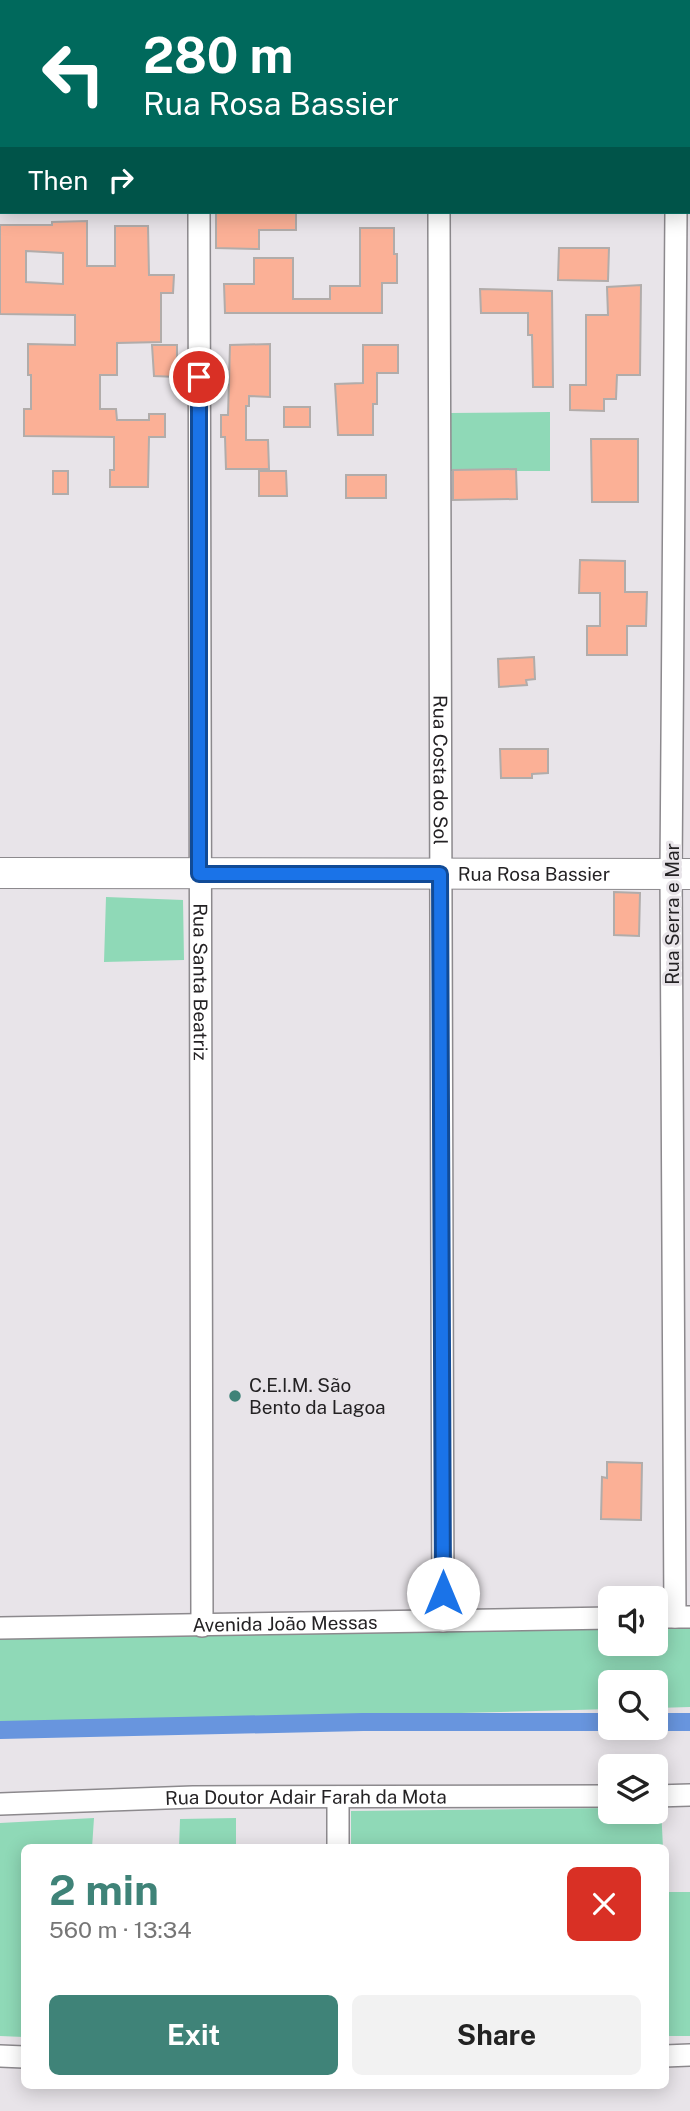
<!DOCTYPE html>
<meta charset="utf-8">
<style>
body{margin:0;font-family:"Public Sans",sans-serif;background:#f2f2f2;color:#222;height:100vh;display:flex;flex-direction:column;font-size:26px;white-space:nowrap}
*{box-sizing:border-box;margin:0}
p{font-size:23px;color:#767676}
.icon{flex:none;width:38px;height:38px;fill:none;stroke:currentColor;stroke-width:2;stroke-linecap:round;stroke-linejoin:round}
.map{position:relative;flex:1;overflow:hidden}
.sheet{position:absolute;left:21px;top:1844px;width:648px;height:245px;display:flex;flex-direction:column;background:#fff;border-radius:10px;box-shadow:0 4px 18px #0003}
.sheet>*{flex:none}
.banner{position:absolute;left:0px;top:0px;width:691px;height:214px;box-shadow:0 4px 18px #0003;background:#00695c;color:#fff;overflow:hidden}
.controls{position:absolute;left:598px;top:1586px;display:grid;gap:14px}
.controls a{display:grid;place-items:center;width:70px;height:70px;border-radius:10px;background:#fff;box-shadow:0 4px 18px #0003;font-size:35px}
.pin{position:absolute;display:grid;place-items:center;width:60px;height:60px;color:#fff;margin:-30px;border:4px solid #fff;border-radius:50%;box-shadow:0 2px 7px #0007}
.me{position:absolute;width:77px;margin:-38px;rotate:0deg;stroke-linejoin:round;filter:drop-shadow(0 0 5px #0008)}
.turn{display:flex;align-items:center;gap:24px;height:147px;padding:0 28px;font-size:32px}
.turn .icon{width:91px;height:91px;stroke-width:2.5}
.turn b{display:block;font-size:49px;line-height:60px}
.then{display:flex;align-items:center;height:66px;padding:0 28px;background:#0003;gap:14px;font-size:26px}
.round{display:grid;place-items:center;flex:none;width:74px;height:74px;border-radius:10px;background:#f2f2f2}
.headline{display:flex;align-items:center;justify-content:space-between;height:119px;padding:0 28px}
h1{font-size:42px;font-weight:700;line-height:52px;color:#3f8378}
.action{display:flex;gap:14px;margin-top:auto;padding:14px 28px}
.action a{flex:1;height:80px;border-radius:10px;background:#3f8378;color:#fff;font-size:28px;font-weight:700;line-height:80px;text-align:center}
.action a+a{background:#f2f2f2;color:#222}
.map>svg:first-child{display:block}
.green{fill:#8fd9b7}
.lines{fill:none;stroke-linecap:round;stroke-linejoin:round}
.canal{stroke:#6895de;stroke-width:18}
.building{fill:#fbb096;stroke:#b1acaa;stroke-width:2;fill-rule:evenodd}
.street-casing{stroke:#8c898d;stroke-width:24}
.secondary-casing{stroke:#8c898d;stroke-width:32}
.primary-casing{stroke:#8c898d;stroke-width:34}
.street{stroke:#fff;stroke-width:21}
.secondary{stroke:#fff;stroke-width:30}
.primary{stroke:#fff;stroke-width:32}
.route-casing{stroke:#114b97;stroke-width:18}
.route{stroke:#1a73e8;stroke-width:12}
.poi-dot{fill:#3f8378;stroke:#e8e4e9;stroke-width:2.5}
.labels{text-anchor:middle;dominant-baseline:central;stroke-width:6;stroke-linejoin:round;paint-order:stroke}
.street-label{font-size:19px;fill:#242224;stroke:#e8e4e9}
.poi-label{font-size:19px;fill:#242224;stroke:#e8e4e9;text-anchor:start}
</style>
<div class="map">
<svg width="690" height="2111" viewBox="0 0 690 2111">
<rect width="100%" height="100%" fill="#e8e4e9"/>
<path class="green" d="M 550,412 L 550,471 L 450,471 L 450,413 Z
M 106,897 L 183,900 L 184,960 L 104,962 Z
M 690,1619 L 690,1707 L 656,1708 L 656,1682 L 611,1682 L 611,1709 L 0,1725 L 0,1634 L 611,1621 L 611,1643 L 656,1643 L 656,1620 Z
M 656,1807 L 661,1807 L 663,1848 L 351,1848 L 351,1811 L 611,1808 L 611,1811 L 656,1811 Z
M 94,1818 L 92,1848 L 24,1848 L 24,2037 L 0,2036 L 0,1823 Z
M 236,1818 L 236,1848 L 179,1848 L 180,1819 Z
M 665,1892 L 690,1892 L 690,2036 L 665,2036 Z"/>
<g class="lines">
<path class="canal" d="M 656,1722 L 690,1722
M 0,1730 L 363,1722 L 611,1722"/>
</g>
<path class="building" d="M 216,212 L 296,212 L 296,230 L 259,230 L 259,249 L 216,248 Z
M 87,221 L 87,266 L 115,266 L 115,226 L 148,226 L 149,275 L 174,275 L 173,293 L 161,293 L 161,342 L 117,343 L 117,375 L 100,375 L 100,409 L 116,409 L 117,420 L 149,420 L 149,414 L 165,414 L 165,437 L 149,437 L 148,487 L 110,487 L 110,470 L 114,470 L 114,437 L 24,436 L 24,409 L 31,409 L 31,375 L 28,375 L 28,344 L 75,345 L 75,315 L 0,314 L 0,225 L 52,225 L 52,222 ZM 26,251 L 63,253 L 63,284 L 26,282 Z
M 360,228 L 394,228 L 394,254 L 397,254 L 397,283 L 382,283 L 382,313 L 225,313 L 224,284 L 254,284 L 254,258 L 293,258 L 293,299 L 330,299 L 330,286 L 360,286 Z
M 559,248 L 609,248 L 608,281 L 558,280 Z
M 641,285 L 640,375 L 617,375 L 616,399 L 604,399 L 604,411 L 570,410 L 570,385 L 586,385 L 586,315 L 608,315 L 607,287 Z
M 480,289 L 552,291 L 553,387 L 533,387 L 532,335 L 528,335 L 528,313 L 481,313 Z
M 270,344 L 270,397 L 249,396 L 249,406 L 246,406 L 246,440 L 268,440 L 269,469 L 226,469 L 225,437 L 221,437 L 221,415 L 228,415 L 230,345 Z
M 152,345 L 177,345 L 177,377 L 154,376 Z
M 363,345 L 398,345 L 398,373 L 377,373 L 377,404 L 373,404 L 373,435 L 338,435 L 335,384 L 363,383 Z
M 284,407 L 310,407 L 310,427 L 284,427 Z
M 591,439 L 638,439 L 638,502 L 592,502 Z
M 516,469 L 517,499 L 453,500 L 453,470 Z
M 53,471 L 68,471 L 68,494 L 53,494 Z
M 259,471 L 286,471 L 287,496 L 259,496 Z
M 346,475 L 386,475 L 386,498 L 346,498 Z
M 580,560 L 625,561 L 625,592 L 647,592 L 646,626 L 627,626 L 627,655 L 587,655 L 587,626 L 600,626 L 600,593 L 579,593 Z
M 534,657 L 535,679 L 526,680 L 527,685 L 499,687 L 498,659 Z
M 500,749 L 548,749 L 548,773 L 532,774 L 532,778 L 501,778 Z
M 614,892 L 640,893 L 639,936 L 614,935 Z
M 607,1462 L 642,1463 L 641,1520 L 601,1519 L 602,1477 L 607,1478 Z"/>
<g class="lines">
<g class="street-casing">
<g id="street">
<path d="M 195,0 L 195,2"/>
<path d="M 435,0 L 435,2"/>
<path d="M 676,0 L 676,2"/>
<path id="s1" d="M 199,212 L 202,1626"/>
<path id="s2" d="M 439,212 L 443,1621"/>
<path d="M 656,1617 L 690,1617"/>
<path d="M 675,1617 L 671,874 L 676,212"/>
<path id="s3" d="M 0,1628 L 611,1618"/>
<path d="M 656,1796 L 690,1795"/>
<path d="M 338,1797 L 338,1848"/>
<path id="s4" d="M 0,1804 L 193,1797 L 611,1796"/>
<path d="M 0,2056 L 24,2057"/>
<path d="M 665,2056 L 690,2055"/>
</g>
</g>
<g class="secondary-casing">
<g id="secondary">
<path id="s5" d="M 0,873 L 690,874"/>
</g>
</g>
<g class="primary-casing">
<path id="primary" d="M 0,129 L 2,129"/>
</g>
<use href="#street" class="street"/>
<use href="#secondary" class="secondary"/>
<use href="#primary" class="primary"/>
</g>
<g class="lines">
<g class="route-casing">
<path id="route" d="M 199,377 L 199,874 L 440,874 L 443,1593"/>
</g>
<use href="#route" class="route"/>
</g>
<circle class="poi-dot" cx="235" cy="1396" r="7"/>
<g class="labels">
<g class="street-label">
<text stroke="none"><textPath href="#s2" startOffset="558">Rua Costa do Sol</textPath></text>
<text stroke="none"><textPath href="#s5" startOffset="534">Rua Rosa Bassier</textPath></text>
<text transform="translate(672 914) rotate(-90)">Rua Serra e Mar</text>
<text stroke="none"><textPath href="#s1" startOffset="770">Rua Santa Beatriz</textPath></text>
<text stroke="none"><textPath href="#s3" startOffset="285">Avenida João Messas</textPath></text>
<text stroke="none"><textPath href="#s4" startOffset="306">Rua Doutor Adair Farah da Mota</textPath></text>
</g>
<g class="poi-label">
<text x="249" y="1385">C.E.I.M. São<tspan x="249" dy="22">Bento da Lagoa</tspan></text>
</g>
</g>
</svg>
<div class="controls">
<a><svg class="icon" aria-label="sound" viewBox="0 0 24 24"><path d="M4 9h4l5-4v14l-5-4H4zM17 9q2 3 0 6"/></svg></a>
<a><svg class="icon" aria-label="search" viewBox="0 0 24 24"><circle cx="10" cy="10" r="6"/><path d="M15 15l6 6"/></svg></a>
<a><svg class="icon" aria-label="layers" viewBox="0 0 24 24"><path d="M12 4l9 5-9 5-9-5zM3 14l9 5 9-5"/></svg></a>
</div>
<div class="pin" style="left:199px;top:377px;background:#d93025"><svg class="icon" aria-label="arrive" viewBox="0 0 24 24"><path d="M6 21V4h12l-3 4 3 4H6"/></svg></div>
<svg class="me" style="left:443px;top:1593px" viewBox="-20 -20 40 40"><circle r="19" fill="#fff"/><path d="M0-13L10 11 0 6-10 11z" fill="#1a73e8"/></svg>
<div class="banner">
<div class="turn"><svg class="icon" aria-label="left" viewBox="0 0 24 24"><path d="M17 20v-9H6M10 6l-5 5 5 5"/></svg><div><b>280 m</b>Rua Rosa Bassier</div></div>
<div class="then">Then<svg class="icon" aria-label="right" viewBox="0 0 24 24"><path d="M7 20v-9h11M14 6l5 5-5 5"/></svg></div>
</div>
<section class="sheet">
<div class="headline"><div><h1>2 min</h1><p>560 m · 13:34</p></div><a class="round" style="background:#d93025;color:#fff"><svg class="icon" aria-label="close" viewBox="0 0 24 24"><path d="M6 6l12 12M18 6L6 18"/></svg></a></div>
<div class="action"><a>Exit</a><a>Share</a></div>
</section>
</div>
